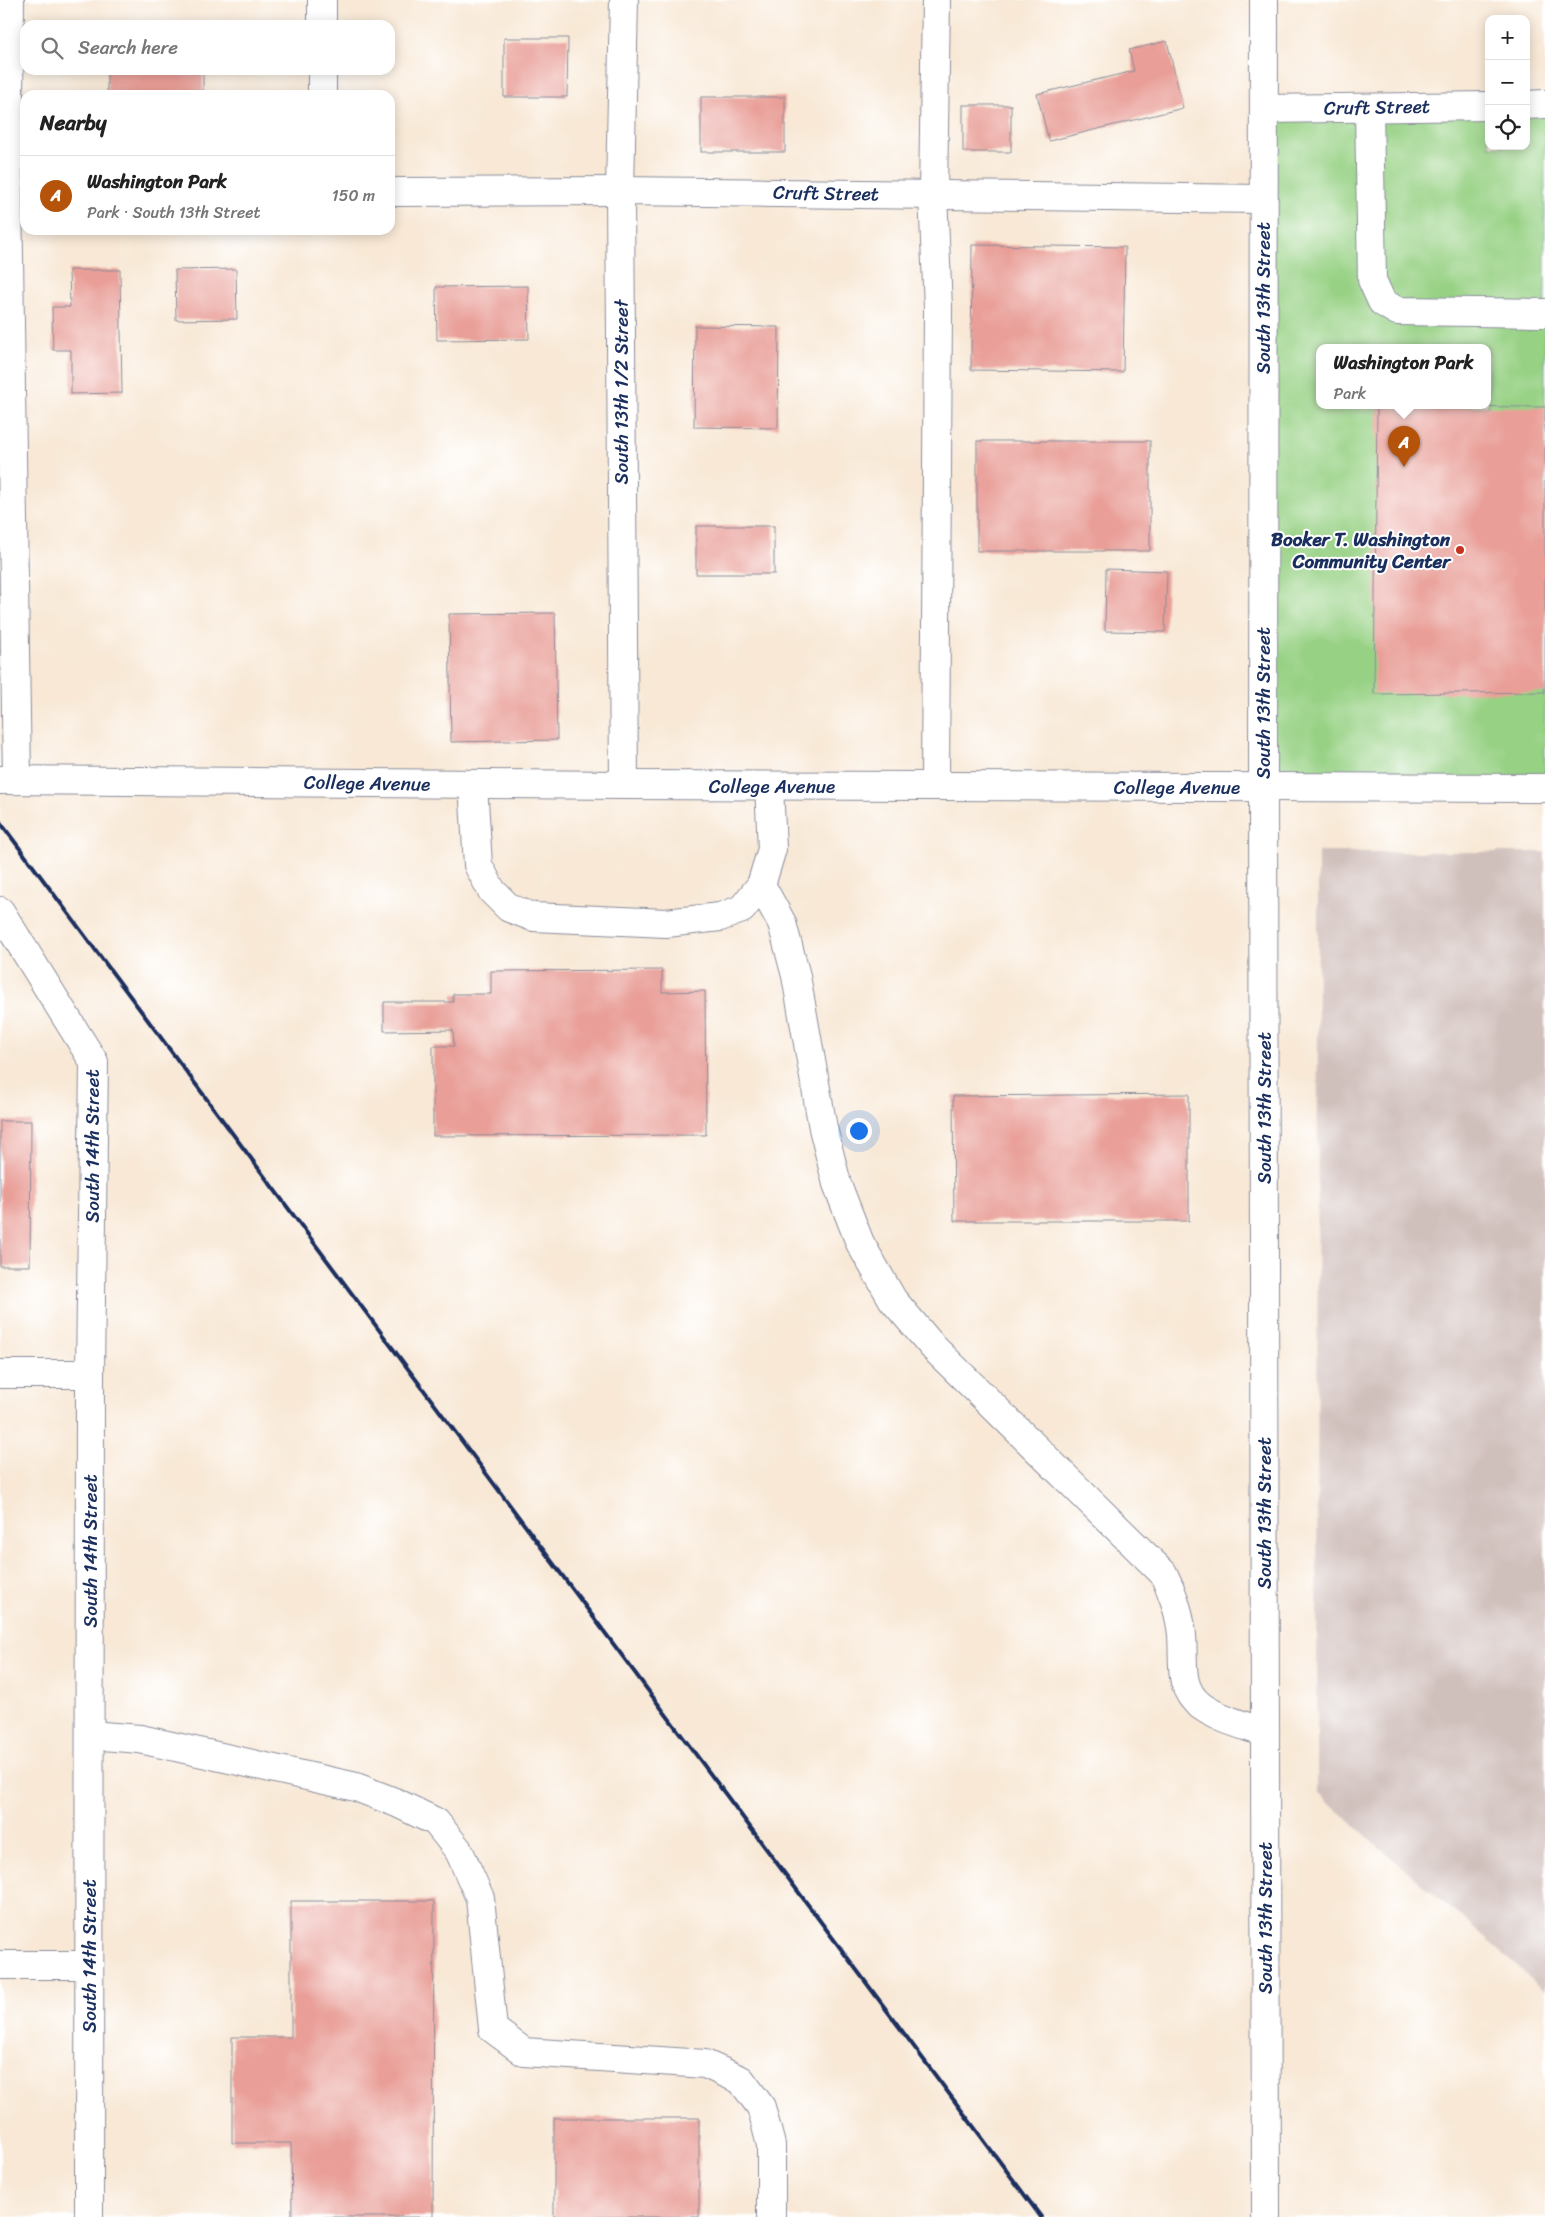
<!DOCTYPE html>
<meta charset="utf-8">
<style>
:root{--surface:#fff;--page:#f2f2f2;--text:#222;--muted:#767676;--line:#e0e0e0;--accent:#b45309}
body{margin:0;font-family:Sriracha,sans-serif;background:var(--page);color:var(--text)}
.controls{position:absolute;right:15px;top:15px;display:grid;overflow:hidden;border-radius:10px;box-shadow:0 2px 12px #0003}
.controls button{width:45px;height:45px;display:grid;place-items:center;padding:0;border:0;border-bottom:1px solid var(--line);background:var(--surface);color:var(--text);font:25px sans-serif}
.you{position:absolute;left:858px;top:1130px;width:18px;height:18px;margin:-12px;border:4px solid #fff;border-radius:50%;background:#1a73e8;box-shadow:0 0 0 8px #1a73e833}
.badge{display:grid;place-items:center;width:32px;height:32px;border-radius:50%;background:var(--accent);color:#fff;font-size:16px;font-weight:700}
.pin{position:absolute;translate:-50% -41px;filter:drop-shadow(0 1px 2px #0008)}
.pin::after{content:'';position:absolute;top:26px;width:18px;height:15px;background:inherit;clip-path:polygon(0 0,100% 0,50% 100%)}
.popup{position:absolute;left:1316px;top:344px;width:175px;height:65px;box-sizing:border-box;display:grid;place-content:center;border-radius:10px;background:var(--surface);filter:drop-shadow(0 1px 4px #0005);font-size:16px;white-space:nowrap;color:var(--muted)}
.popup b{font-size:19px;color:var(--text)}
.popup::after{content:'';position:absolute;left:50%;top:100%;margin-left:-10px;border:10px solid transparent;border-top-color:var(--surface)}
.list{margin:0;padding:0;list-style:none}
h2{display:flex;justify-content:space-between;align-items:center;height:65px;margin:0;padding:0 20px;font-size:21px}
h2 small{font-size:16px;font-weight:400;color:var(--muted)}
.list li{display:grid;grid-template-columns:32px 1fr auto;gap:15px;align-items:center;box-sizing:border-box;height:80px;padding:0 20px;border-top:1px solid var(--line)}
.list b{display:block;font-size:19px;white-space:nowrap}
.list p{margin:0;font-size:16px;white-space:nowrap;color:var(--muted)}
.list em{font-size:16px;font-style:normal;color:var(--muted)}
.icon{flex:none;width:28px;height:28px;fill:none;stroke:currentColor;stroke-width:2;stroke-linecap:round;stroke-linejoin:round}
.map{position:relative;flex:none;width:1545px;height:2217px;overflow:hidden}
.search{position:absolute;background:var(--surface);box-shadow:0 2px 12px #0003;left:20px;top:20px;width:375px;height:55px;display:flex;align-items:center;gap:12px;box-sizing:border-box;padding:0 18px;border-radius:15px;color:var(--muted);font-size:19px}
.panel{position:absolute;background:var(--surface);box-shadow:0 2px 12px #0003;left:20px;top:90px;width:375px;height:145px;border-radius:15px}
.map>svg:first-child{display:block}
.industrial{fill:#d0c0bc}
.green{fill:#97d184;stroke:#598071;fill-rule:evenodd}
.building{fill:#e99e97}
.lines{fill:none;stroke-linecap:round;stroke-linejoin:round}
.minor-casing{stroke:#8a8c9a;stroke-width:30}
.major-casing{stroke:#8a8c9a;stroke-width:30}
.minor{stroke:#fff;stroke-width:28}
.major{stroke:#fff;stroke-width:28}
.rail{stroke:#1b2f5e;stroke-width:4}
.poi-dot{fill:#c8321e;stroke:#fff;stroke-width:2}
.labels{text-anchor:middle;dominant-baseline:central;stroke-width:4;stroke-linejoin:round;paint-order:stroke}
.street-label{font-size:19px;fill:#1b2f5e;stroke:#fff}
.poi-label{font-size:19px;font-weight:bold;fill:#1b2f5e;stroke:#fff;text-anchor:end}
</style>
<div class="map">
<svg width="1545" height="2217" viewBox="0 0 1545 2217">
<rect width="100%" height="100%" fill="#fff"/>
<filter id="ink" filterUnits="userSpaceOnUse"><feTurbulence type="fractalNoise" baseFrequency=".02" numOctaves="2"/><feDisplacementMap in="SourceGraphic" scale="10" xChannelSelector="R" yChannelSelector="G"/><feConvolveMatrix kernelMatrix="1 2 1 2 8 2 1 2 1" color-interpolation-filters="sRGB"/></filter>
<filter id="wash" filterUnits="userSpaceOnUse"><feTurbulence type="fractalNoise" baseFrequency=".0096" numOctaves="4" result="noise"/><feDisplacementMap in="SourceGraphic" scale="20" xChannelSelector="R" yChannelSelector="G"/><feGaussianBlur stdDeviation="1.12" result="paint"/><feColorMatrix in="noise" values="0 0 0 0 0 0 0 0 0 0 0 0 0 0 0 0 0 1.4 0 .05"/><feComposite in="paint" operator="in"/></filter>
<g filter="url(#wash)">
<rect width="100%" height="100%" fill="#f8e8d5"/>
<path class="industrial" d="M1318,852H1545V1990L1317,1793Z"/>
<path class="green" d="M1545,104V788H1263L1264,109L1489,105V146H1526V105ZM1320,348H1488V406H1320Z"/>
<g id="blocks">
<g class="building">
<path d="M504,38H568L567,97H504Z"/>
<path d="M1167,41L1183,108L1049,141L1037,94L1134,71L1129,50Z"/>
<rect x="107" y="70" width="96" height="25"/>
<rect x="701" y="97" width="84" height="55"/>
<rect x="963" y="105" width="48" height="47"/>
<path d="M972,245L1125,247L1123,372L971,370Z"/>
<path d="M236,269L237,319L176,320L175,270Z"/>
<path d="M69,270H120L122,393L71,394V350H53L52,307H70Z"/>
<path d="M528,286L529,339L437,340L436,287Z"/>
<path d="M695,326L779,327L778,428L694,427Z"/>
<path d="M1377,406L1545,407V692L1374,694Z"/>
<rect x="977" y="441" width="173" height="110"/>
<rect x="696" y="526" width="78" height="48"/>
<path d="M1106,569L1167,571L1165,632L1105,631Z"/>
<path d="M555,613L557,740L451,742L449,614Z"/>
<path d="M662,970V992L705,991L706,1135L433,1136V1046H454L453,1030L384,1031V1002H453V994H491V971Z"/>
<path d="M1189,1094V1221H954L953,1096Z"/>
<path d="M0,1121H31L30,1266H0Z"/>
<path d="M291,1901H434L433,2217H292L291,2143H232V2037H291Z"/>
<rect x="554" y="2118" width="145" height="99"/>
</g>
</g>
</g>
<g filter="url(#ink)">
<use href="#blocks" fill-opacity="0" stroke="#8a8c9a" stroke-width="1"/>
<g class="lines">
<g class="minor-casing">
<g id="minor">
<path d="M10,0L8,194L17,779"/>
<path d="M322,0V25"/>
<path d="M322,70V95"/>
<path d="M1526,105L1545,104"/>
<path d="M1369,108L1372,280L1382,302L1397,311L1545,313"/>
<path d="M1264,109L1489,106"/>
<path d="M390,192L620,191L1263,199"/>
<path d="M0,780L624,785L1545,788"/>
<path d="M473,784L478,865L492,891L509,908L533,917L666,923L720,917L742,909L761,885L772,849L769,786"/>
<path d="M624,785L620,191L624,0"/>
<path d="M935,786L938,307L933,195L936,0"/>
<path d="M761,885L782,923L796,976L823,1128L837,1184L860,1243L893,1300L934,1348L1163,1573C1172,1591 1178,1607 1181,1627C1186,1655 1175,1687 1201,1706C1219,1719 1244,1725 1265,1733"/>
<path d="M0,911L94,1062L90,1374L89,2217"/>
<path d="M0,1374H90"/>
<path d="M90,1735L140,1739L356,1787L397,1803L436,1822L459,1851L480,1898L493,2029L524,2052L705,2064L741,2080L761,2107L771,2145V2217"/>
<path d="M0,1965H89"/>
</g>
</g>
<g class="major-casing">
<path id="major" d="M1264,0L1263,788L1266,2217"/>
</g>
<use href="#minor" class="minor"/>
<use href="#major" class="major"/>
<path class="rail" d="M0,822L1041,2217"/>
</g>
</g>
<circle class="poi-dot" cx="1460" cy="550" r="5"/>
<g class="labels">
<g class="street-label">
<text transform="translate(1377 107) rotate(-1)">Cruft Street</text>
<text transform="translate(826 193) rotate(1)">Cruft Street</text>
<text transform="translate(1263 298) rotate(-90)">South 13th Street</text>
<text transform="translate(621 392) rotate(-90)">South 13th 1/2 Street</text>
<text transform="translate(1263 703) rotate(-90)">South 13th Street</text>
<text transform="translate(367 783) rotate(1)">College Avenue</text>
<text x="772" y="786">College Avenue</text>
<text x="1177" y="787">College Avenue</text>
<text transform="translate(1264 1108) rotate(-90)">South 13th Street</text>
<text transform="translate(92 1146) rotate(-90)">South 14th Street</text>
<text transform="translate(1264 1513) rotate(-90)">South 13th Street</text>
<text transform="translate(90 1551) rotate(-90)">South 14th Street</text>
<text transform="translate(1265 1918) rotate(-90)">South 13th Street</text>
<text transform="translate(89 1956) rotate(-90)">South 14th Street</text>
</g>
<g class="poi-label">
<text x="1450" y="539">Booker T. Washington<tspan x="1450" dy="22">Community Center</tspan></text>
</g>
</g>
</svg>
<div class="controls">
<button>+</button>
<button>−</button>
<button><svg class="icon" aria-label="locate" viewBox="0 0 24 24"><circle cx="12" cy="12" r="6"/><path d="M12 2v4M12 18v4M2 12h4M18 12h4"/></svg></button>
</div>
<div class="you"></div>
<div class="pin badge" style="left:1404px;top:467px">A</div>
<div class="popup"><b>Washington Park</b>Park</div>
<div class="search"><svg class="icon" aria-label="search" viewBox="0 0 24 24"><circle cx="10" cy="10" r="6"/><path d="M15 15l6 6"/></svg>Search here</div>
<section class="panel">
<h2>Nearby<small></small></h2>
<ul class="list">
<li><span class="badge">A</span><div><b>Washington Park</b><p>Park · South 13th Street</p></div><em>150 m</em></li>
</ul>
</section>
</div>
